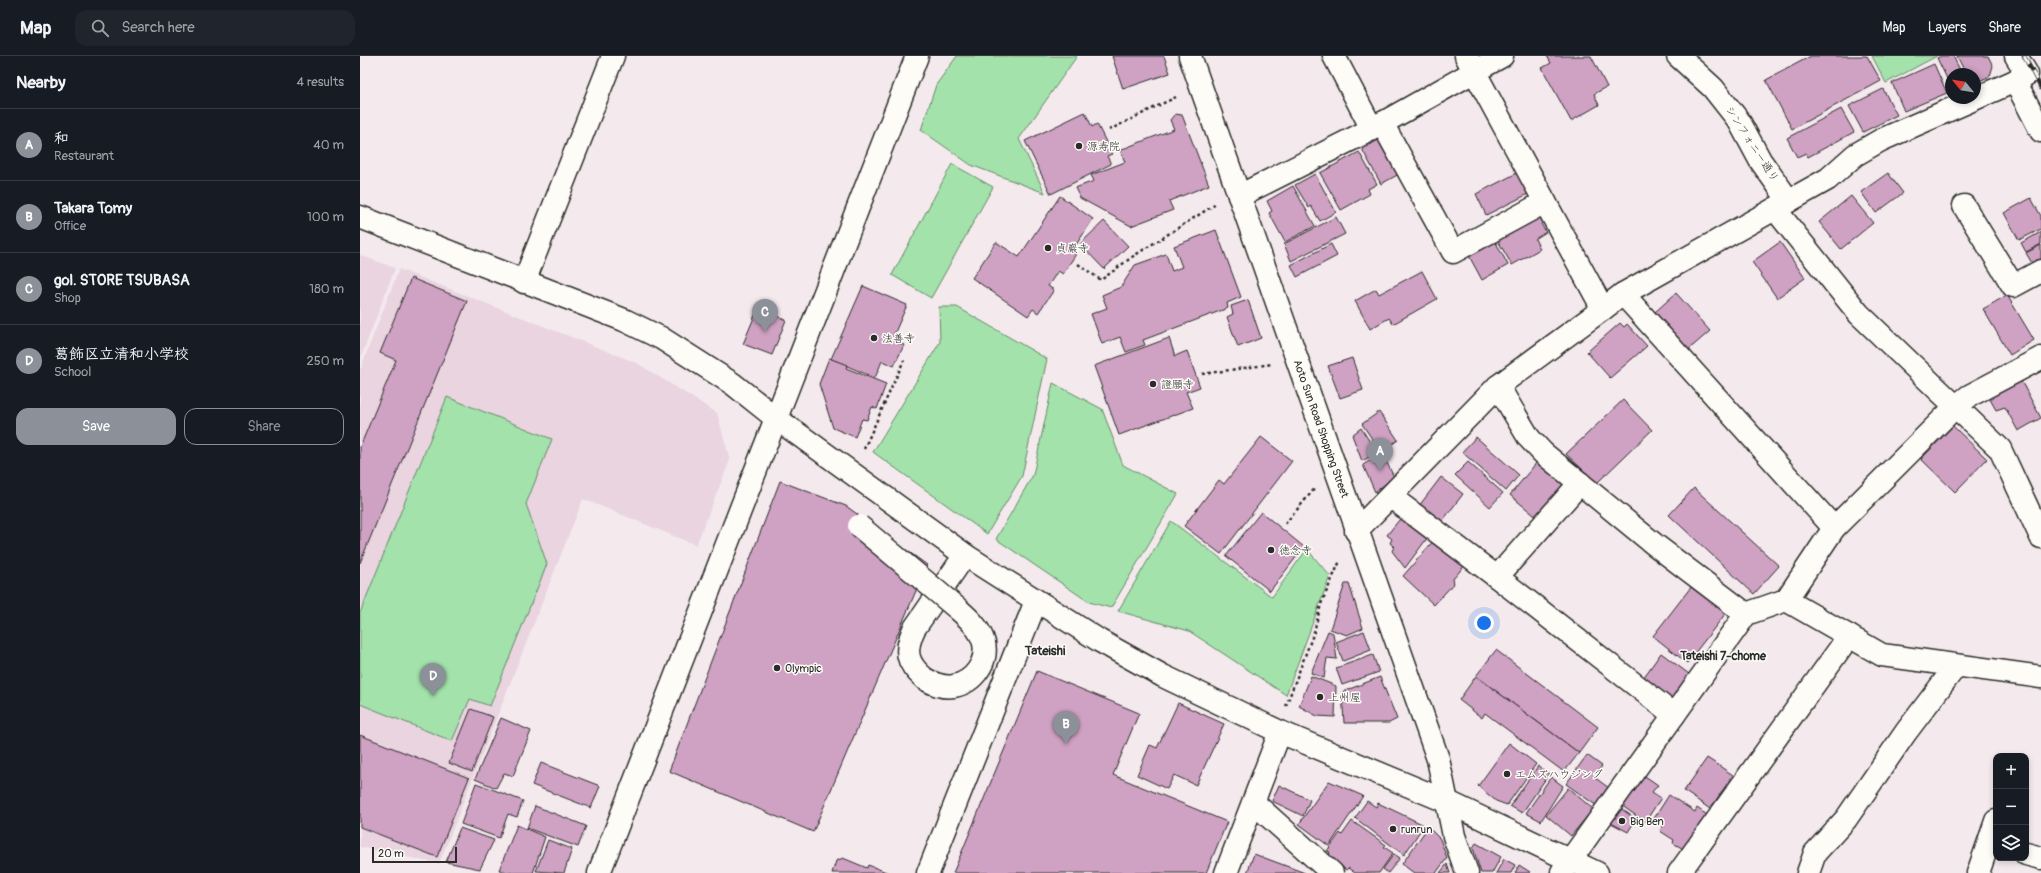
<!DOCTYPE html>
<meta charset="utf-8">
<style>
:root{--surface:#171b24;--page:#20242c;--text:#f1f3f6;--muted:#9ea1a6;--line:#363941;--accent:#8c9099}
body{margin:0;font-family:Pangolin,"Klee One",sans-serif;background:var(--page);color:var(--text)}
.controls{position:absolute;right:12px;bottom:12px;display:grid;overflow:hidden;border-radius:8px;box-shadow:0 2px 6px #0003}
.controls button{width:36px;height:36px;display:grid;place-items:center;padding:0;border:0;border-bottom:1px solid var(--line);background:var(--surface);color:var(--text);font:20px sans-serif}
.compass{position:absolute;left:1585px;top:12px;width:36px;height:36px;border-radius:50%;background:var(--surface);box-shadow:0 2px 6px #0003;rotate:300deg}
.scale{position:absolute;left:12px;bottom:10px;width:85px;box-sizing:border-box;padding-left:4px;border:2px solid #2b2b2b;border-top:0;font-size:11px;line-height:14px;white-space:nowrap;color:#2b2b2b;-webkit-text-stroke:3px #fdfcf7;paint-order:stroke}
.you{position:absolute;left:1124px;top:567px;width:14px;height:14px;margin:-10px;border:3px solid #fff;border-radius:50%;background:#1a73e8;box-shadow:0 0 0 6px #1a73e833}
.badge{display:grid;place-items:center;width:26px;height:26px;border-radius:50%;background:var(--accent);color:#fff;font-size:13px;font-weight:700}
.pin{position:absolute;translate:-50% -33px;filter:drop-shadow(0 1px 2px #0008)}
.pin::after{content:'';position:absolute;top:21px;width:14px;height:12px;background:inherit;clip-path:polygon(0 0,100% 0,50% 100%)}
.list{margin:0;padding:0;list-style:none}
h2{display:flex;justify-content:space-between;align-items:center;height:52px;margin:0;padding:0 16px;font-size:17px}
h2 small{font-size:13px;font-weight:400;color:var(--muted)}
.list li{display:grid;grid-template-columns:26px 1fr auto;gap:12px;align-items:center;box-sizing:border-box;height:72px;padding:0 16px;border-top:1px solid var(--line)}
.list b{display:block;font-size:15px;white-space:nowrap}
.list p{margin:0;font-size:13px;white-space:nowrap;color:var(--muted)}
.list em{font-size:13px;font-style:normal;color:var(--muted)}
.actions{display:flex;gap:8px;padding:12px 16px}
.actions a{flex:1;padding:9px 0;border:1px solid var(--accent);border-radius:12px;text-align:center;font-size:14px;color:var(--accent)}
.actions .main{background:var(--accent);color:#fff}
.icon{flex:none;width:22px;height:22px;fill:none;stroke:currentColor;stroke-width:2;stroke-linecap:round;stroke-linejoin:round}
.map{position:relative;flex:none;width:1681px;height:817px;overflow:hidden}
header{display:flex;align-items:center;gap:24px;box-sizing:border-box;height:56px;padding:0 20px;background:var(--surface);border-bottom:1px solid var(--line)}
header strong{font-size:19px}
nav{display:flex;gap:22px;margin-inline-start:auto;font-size:14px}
.search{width:280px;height:36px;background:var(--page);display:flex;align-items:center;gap:10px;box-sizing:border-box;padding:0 14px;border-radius:12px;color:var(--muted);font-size:15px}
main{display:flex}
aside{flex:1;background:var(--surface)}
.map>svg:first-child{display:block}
.built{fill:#e9d4e0}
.green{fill:#a3e2aa;stroke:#67866a}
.building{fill:#cfa1c3;stroke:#2b2b2b}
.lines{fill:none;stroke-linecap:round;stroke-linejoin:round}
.minor-casing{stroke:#2b2b2b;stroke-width:25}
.path{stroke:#2b2b2b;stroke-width:2.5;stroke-dasharray:3 3;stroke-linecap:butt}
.minor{stroke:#fdfcf7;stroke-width:22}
.rail-casing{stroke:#2b2b2b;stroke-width:4.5}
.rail{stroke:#fdfcf7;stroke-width:3;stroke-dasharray:9;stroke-linecap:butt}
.minor-bridge-casing{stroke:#2b2b2b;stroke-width:25;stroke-linecap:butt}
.minor-bridge{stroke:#fdfcf7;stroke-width:22}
.poi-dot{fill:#2b2b2b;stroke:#fdfcf7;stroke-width:1.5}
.labels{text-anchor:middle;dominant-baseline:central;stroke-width:3;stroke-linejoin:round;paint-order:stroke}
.street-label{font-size:11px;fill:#2b2b2b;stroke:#fdfcf7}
.poi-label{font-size:11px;fill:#2b2b2b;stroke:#fdfcf7;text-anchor:start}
.neighbourhood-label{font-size:12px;font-weight:bold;fill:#2b2b2b;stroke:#fdfcf7}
.quarter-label{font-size:13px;font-weight:bold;fill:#2b2b2b;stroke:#fdfcf7}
</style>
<header>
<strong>Map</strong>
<div class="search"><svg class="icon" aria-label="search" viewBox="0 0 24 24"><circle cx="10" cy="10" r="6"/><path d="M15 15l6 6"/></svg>Search here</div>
<nav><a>Map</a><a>Layers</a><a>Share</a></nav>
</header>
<main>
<aside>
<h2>Nearby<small>4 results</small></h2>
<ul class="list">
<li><span class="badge">A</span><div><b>和</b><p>Restaurant</p></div><em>40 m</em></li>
<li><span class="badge">B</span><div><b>Takara Tomy</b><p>Office</p></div><em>100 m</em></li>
<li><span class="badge">C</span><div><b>gol. STORE TSUBASA</b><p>Shop</p></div><em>180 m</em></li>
<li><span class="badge">D</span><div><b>葛飾区立清和小学校</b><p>School</p></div><em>250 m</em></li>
</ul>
<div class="actions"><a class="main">Save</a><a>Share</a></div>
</aside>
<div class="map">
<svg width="1681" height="817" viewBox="0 0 1681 817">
<rect width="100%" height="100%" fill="#f4eaed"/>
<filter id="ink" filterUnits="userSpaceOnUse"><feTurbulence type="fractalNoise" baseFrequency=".025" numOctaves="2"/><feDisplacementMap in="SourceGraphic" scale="8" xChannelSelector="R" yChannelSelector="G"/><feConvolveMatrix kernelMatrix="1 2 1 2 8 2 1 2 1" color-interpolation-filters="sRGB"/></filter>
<g filter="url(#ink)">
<g class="built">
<path d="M0,199L35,212L0,304Z"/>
<path d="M39,213L277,307L357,357L370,404L336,489L223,443L79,808L0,791V314Z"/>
</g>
<g class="green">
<path d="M597,0H717L659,83L685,137L611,109L561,74L576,29Z"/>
<path d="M1512,0H1577L1526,27Z"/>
<path d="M592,108L633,131L571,242L532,219Z"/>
<path d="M579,251H597L687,303L662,420L627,478L513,396L580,286Z"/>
<path d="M693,327L742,353L763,409L818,438L751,552L729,546L636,483L673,419Z"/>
<path d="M87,341L192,383L166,448L187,508L130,650L110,643L92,685L0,648V557Z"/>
<path d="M811,465L912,541L947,493L970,520L926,639L829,575L758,555Z"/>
</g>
<g class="building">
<path d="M752,0H804L810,17L763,33Z"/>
<path d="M1187,0H1231L1247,31L1234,38L1239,49L1211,65L1182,12L1191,7Z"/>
<path d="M1451,0H1507L1521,25L1432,73L1406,24Z"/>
<path d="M1581,0H1593L1602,18H1591V31L1577,2Z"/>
<path d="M1597,0H1628L1633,10L1630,20L1615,27V18H1606Z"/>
<path d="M1574,8L1587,37L1544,55L1532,27Z"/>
<path d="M1523,33L1537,59L1503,76L1489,50Z"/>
<path d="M1481,53L1494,76L1448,101L1446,97L1437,101L1427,82Z"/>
<path d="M725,56L732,71L737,68L752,98L747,100L751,108L691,138L665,85Z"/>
<path d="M815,58L822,59L849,129L809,145L813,154L771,170L720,142L715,132L734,125L731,119L765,106L760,94L814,73L810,64Z"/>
<path d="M1022,82L1041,117L1021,128L1002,93Z"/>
<path d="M999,96L1017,128L1008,133L1010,138L981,154L960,117Z"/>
<path d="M1157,117L1168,138L1126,159L1116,138Z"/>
<path d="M1528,117L1543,137L1516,157L1501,136Z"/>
<path d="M955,118L976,156L960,165L951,150L949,152L935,129Z"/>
<path d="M933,130L955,170L925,186L909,157L912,155L907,145Z"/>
<path d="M700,140L733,163L712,195L716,198L703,218L698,215L688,230L694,234L678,257L673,253L668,260L612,222L636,186L659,201Z"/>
<path d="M1491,140L1513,167L1481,193L1459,166Z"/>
<path d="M1671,142L1681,160V173L1659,184L1644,157Z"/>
<path d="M1181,154L1187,165L1181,168L1186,176L1175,183L1180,193L1152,209L1135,180Z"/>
<path d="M976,161L985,178L931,205L924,188Z"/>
<path d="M744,165L768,190L744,213L720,188Z"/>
<path d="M856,174L881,241L867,247L868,252L783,284L785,289L766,296L760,281L742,288L731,258L747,252L742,239L761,231L775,209L806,198L812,215L822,211L814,190Z"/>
<path d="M1681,176V188L1666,196L1661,187Z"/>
<path d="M1134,183L1148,209L1122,224L1108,198Z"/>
<path d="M1420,186L1445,222L1417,242L1392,206Z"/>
<path d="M971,188L977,200L937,221L931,209Z"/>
<path d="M1681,189V204L1673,209L1666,197Z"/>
<path d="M1062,215L1077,243L1033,268L1029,262L1010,273L995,245L1016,233L1019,238Z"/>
<path d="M51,222L107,245L0,507V391L36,304L20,297Z"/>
<path d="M503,230L547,249L532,283L544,289L534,310L522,305L515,322L471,303Z"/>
<path d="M1316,237L1350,275L1327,295L1294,257Z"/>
<path d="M1647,239L1674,284L1650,299L1623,253Z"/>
<path d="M888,244L901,282L878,291L867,261L873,258L871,250Z"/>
<path d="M398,252L426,264L412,299L383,288Z"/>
<path d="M1260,267L1264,271L1267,268L1287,290L1250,322L1227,296Z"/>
<path d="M809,282L815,300L827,295L840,331L826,336L833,352L759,379L734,310Z"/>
<path d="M469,302L487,309L486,312L526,328L517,353L512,351L507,364L502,363L495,381L473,372L459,328Z"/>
<path d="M992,302L1003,334L980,342L968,310Z"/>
<path d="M1660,323L1681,362L1658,375L1645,351L1636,354L1627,338Z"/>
<path d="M1263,344L1292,374L1237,427L1206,398Z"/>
<path d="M1019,356L1038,384L1021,396L1002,368Z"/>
<path d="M1593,370L1627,403L1595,436L1561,403Z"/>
<path d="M1001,372L1017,397L1002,405L992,379Z"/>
<path d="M901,381L932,405L861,498L824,470L859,424L864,428Z"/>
<path d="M1116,381L1159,419L1146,435L1102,396Z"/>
<path d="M1022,397L1034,421L1015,436L1003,409Z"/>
<path d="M1108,406L1143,437L1130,451L1095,419Z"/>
<path d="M1177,406L1207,431L1180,464L1150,439Z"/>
<path d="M1081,421L1103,438L1081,467L1059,450Z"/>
<path d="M420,425L486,450L567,509L453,776L309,715Z"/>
<path d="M1334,432L1419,510L1394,538L1309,459Z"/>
<path d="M901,456L944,491L910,535L866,500Z"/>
<path d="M1044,458L1068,481L1045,512L1032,495L1034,491L1030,487L1032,483L1027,479Z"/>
<path d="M1075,483L1106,508L1093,523L1094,527L1074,549L1043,520Z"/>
<path d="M985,528H989L1003,572L987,579L970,573Z"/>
<path d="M1331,531L1366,557L1327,607L1293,580Z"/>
<path d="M968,575L973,577L977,603L967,602L964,622L951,617Z"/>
<path d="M1004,575L1011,594L983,605L976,586Z"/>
<path d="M1136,594L1238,671L1219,697L1116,620Z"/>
<path d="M1301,597L1329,618L1310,645L1281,625Z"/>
<path d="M1013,599L1019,616L982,629L976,612Z"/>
<path d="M677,615L779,657L753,719L867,766L846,817H593Z"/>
<path d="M951,620L976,630L975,661L957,660L939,650Z"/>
<path d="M1116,620L1219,697L1204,716L1125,657L1122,662L1099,644Z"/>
<path d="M1020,621L1037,663L1029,667H984L982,636Z"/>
<path d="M818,647L864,668L836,729L814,719L807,733L777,719L790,689L797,692Z"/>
<path d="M111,653L133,661L112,716L89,707Z"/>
<path d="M141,662L171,675L153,720L144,717L136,732L115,723Z"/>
<path d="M0,679L109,722L77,801L0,771Z"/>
<path d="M1149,687L1176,708L1147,749L1136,745L1118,730Z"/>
<path d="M1227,699L1242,710L1234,721L1249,732L1237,750L1206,728Z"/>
<path d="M1347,702L1373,719L1350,753L1324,735Z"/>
<path d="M181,707L240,730L231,752L172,729Z"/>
<path d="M1178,710L1189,718L1162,757L1150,750Z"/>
<path d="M1282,718L1298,729L1292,736L1301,742L1285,766L1261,749Z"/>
<path d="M1191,721L1203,730L1181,765L1166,757Z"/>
<path d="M969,725L1003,740L969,790L939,768Z"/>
<path d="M116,727L163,745L157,761L148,758L139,782L101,768Z"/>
<path d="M919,729L950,744L943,760L912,745Z"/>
<path d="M1208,732L1233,753L1211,780L1186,759Z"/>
<path d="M1309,739L1335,756L1337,752L1350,761L1327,795L1313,787L1314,784L1300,775L1303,770L1293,764Z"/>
<path d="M1007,745L1016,751L1018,747L1064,769L1044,799L995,762Z"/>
<path d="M175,750L226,770L218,791L167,772Z"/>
<path d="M1260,752L1276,763L1268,776L1251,767Z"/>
<path d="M992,765L1026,789L1024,791L1033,797L1019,817H995L988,812L986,814L969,799L970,796L967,795L980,777L982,779Z"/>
<path d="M157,769L185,781L173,817H154L139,814Z"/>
<path d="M1068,771L1080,783L1087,802L1076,817H1054L1042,808Z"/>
<path d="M100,772L134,784L120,813L86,806Z"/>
<path d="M188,784L212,793L204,817L176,815Z"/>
<path d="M1116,787L1141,801L1132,817H1121L1113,792Z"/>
<path d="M894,798L945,817H887Z"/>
<path d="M1034,798L1040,802L1028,817L1023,813Z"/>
<path d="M483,802L507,812L508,809L529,817H472L476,805Z"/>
<path d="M1144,803L1155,809L1151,817H1136Z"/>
<path d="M1087,808L1090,817H1080Z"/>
<path d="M1159,809L1170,816V817H1155Z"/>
</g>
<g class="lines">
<g class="minor-casing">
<g id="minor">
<path id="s1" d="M830,0L1078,703L1094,780L1107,817"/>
<path d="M974,0L1012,73"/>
<path d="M1106,0L1243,253"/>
<path d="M1318,0L1353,32L1379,65L1400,104L1429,145"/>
<path d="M1655,25L1681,75"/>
<path d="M1022,67L1093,196L1185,146"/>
<path d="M879,140L1012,73L1142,0"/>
<path d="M1604,150L1653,230L1681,215"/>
<path d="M1415,153L1499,258L1640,393L1681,481"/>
<path d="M0,161L264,264L301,282L373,328L417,363L605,499L740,585L803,620L920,676L1088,746L1237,817"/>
<path d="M164,226L253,0"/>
<path d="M1263,238L1474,472"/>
<path d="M1138,330L1169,382L1183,397L1294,488L1386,558L1426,544L1522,599L1681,621"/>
<path d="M1031,441L1137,521L1314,659"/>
<path d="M996,475L1138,330L1243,253L1263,238L1468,123L1495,99L1521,84L1655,25L1667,18L1656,0"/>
<path d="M1137,521L1220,427"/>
<path d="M1426,544L1474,472L1595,351L1609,340L1681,302"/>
<path d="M565,623C546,607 544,595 554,573L605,499"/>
<path d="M894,747L972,817"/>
<path d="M1666,798L1681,802"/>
<path d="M1202,816L1386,558"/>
<path d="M239,817L557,0"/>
<path d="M568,817L676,545"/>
<path d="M866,817L920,676"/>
<path d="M1319,817L1489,580"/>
<path d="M1448,817L1455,797L1486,763L1546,676L1596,610"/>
<path d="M1618,817L1636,765"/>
</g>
</g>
<g class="path">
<path d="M749,74L816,41"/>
<path d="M718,208L741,224L772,201L856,148"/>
<path d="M842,318L912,308"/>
<path d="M504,393L544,304"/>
<path d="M925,468L955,432"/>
<path d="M926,650L954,576L961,548L980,505"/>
</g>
<use href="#minor" class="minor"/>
<g class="rail-casing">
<path id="rail" d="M1664,0L1681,32"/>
</g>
<use href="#rail" class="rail"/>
<g class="minor-bridge-casing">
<path id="minor-bridge" d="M499,470L598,553C608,562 620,572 624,587C628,606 614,626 594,630C583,632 574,628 565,623"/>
</g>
<use href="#minor-bridge" class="minor-bridge"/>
</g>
</g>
<g class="poi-dot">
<circle cx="719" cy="90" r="4"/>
<circle cx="688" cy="192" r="4"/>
<circle cx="514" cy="282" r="4"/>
<circle cx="793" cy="328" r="4"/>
<circle cx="911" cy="494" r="4"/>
<circle cx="417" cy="612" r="4"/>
<circle cx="960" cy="641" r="4"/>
<circle cx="1147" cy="718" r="4"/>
<circle cx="1262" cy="765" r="4"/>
<circle cx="1033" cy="773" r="4"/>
</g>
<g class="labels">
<g class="street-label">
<text transform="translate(1392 88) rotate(57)">シンフォニー通り</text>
<text stroke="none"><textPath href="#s1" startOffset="395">Aoto Sun Road Shopping Street</textPath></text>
</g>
<g class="poi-label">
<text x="727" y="90">源寿院</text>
<text x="696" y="192">貞巖寺</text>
<text x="522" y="282">法善寺</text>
<text x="801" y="328">證願寺</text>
<text x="919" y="494">徳念寺</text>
<text x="425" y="612">Olympic</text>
<text x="968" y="641">上州屋</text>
<text x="1155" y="718">エムズハウジング</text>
<text x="1270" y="765">Big Ben</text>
<text x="1041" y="773">runrun</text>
</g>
<g class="neighbourhood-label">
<text x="1363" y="600">Tateishi 7-chome</text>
</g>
<g class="quarter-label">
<text x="685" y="595">Tateishi</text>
</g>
</g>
</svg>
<div class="controls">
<button>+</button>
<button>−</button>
<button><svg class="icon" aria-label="layers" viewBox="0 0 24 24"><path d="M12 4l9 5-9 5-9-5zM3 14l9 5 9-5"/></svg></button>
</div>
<svg class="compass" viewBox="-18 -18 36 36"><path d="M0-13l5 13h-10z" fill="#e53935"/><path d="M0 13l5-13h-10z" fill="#9ea1a6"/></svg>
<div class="scale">20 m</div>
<div class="you"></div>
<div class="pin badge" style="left:1020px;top:415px">A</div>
<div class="pin badge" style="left:706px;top:688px">B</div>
<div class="pin badge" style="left:405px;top:276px">C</div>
<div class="pin badge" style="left:73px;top:640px">D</div>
</div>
</main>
